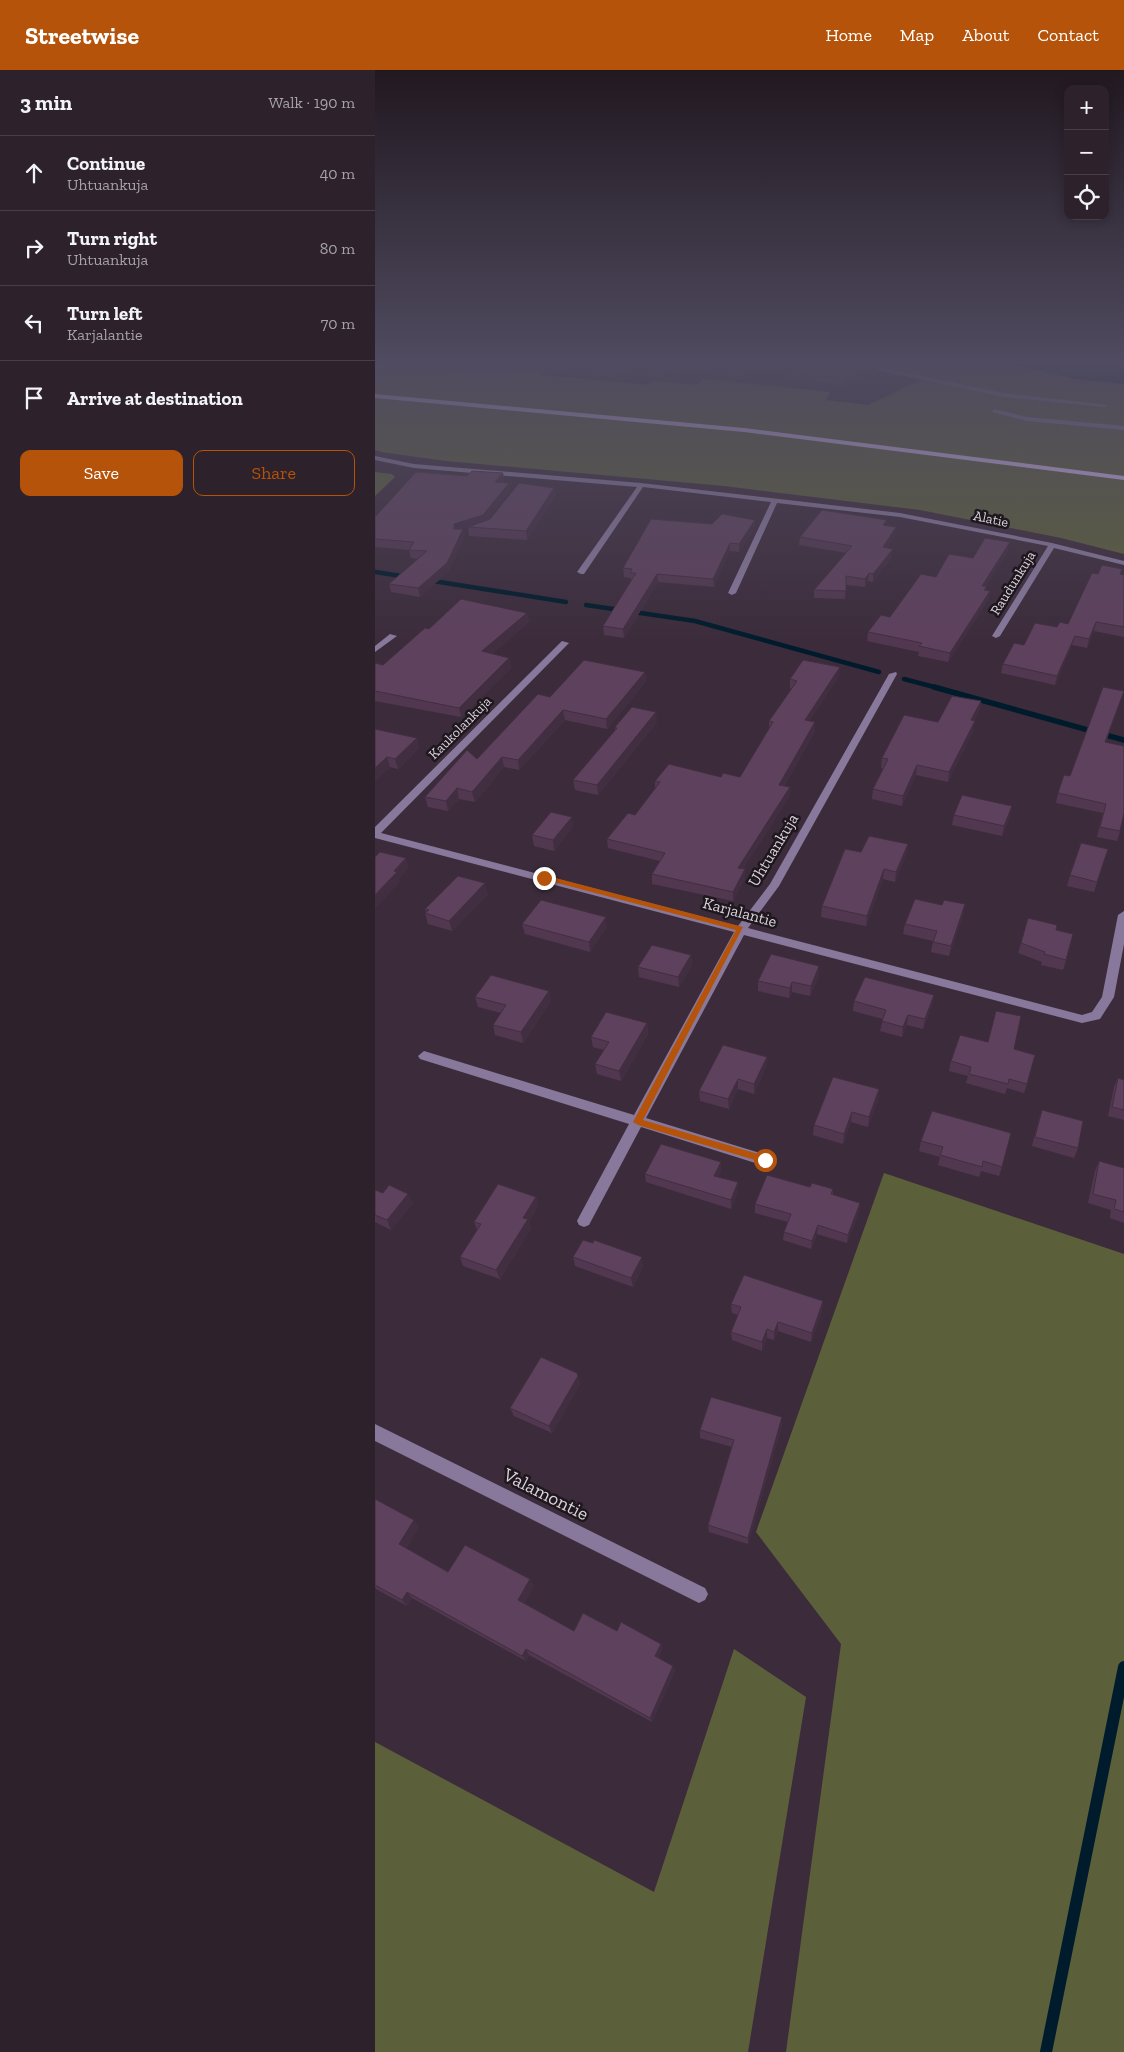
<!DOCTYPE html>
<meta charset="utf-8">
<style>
:root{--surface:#2d212c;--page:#352934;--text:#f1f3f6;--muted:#a7a3a9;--line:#483e48;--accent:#b45309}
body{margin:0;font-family:"Zilla Slab",serif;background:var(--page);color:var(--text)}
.controls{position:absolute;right:15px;top:15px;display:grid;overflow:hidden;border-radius:10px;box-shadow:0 2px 12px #0003}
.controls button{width:45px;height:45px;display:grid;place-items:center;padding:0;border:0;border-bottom:1px solid var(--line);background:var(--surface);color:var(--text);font:25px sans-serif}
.stop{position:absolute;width:15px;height:15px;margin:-11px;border:4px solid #b45309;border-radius:50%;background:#fff}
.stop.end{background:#b45309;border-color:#fff;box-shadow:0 1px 5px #0008}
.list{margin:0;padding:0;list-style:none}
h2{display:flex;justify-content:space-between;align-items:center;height:65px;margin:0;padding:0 20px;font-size:21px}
h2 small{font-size:16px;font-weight:400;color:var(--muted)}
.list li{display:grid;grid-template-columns:32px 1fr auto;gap:15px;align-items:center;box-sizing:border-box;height:75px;padding:0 20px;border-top:1px solid var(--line)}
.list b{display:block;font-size:19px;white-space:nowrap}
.list p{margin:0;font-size:16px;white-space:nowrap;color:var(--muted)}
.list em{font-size:16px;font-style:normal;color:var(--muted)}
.actions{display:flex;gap:10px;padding:15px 20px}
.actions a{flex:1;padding:11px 0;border:1px solid var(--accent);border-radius:10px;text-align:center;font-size:18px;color:var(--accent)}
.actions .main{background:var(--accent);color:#fff}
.icon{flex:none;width:28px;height:28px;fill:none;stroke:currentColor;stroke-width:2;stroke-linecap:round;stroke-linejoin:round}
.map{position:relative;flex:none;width:749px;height:1982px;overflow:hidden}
header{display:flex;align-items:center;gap:30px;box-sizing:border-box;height:70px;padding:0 25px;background:var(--accent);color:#fff}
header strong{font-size:24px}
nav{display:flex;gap:28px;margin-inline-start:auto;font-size:18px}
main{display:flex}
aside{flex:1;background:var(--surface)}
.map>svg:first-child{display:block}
.green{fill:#5c603a}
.water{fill:#001c2c}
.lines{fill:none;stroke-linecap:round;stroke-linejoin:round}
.stream-far2{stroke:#001c2c;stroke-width:4.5}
.stream-far1{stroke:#001c2c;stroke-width:5.5}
.stream{stroke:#001c2c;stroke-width:12}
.minor{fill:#88799c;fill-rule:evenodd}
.major{fill:#dcc3fc;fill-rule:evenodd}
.wall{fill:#513850}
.shaded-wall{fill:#422e41}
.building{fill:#5e415d;stroke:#422e41}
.route{fill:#b45309}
.labels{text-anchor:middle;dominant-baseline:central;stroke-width:5;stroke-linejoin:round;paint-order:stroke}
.far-street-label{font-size:14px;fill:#dcd2db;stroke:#1e171e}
.street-label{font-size:16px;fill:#dcd2db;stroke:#1e171e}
.near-street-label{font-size:19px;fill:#dcd2db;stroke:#1e171e}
</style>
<header>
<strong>Streetwise</strong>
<nav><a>Home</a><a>Map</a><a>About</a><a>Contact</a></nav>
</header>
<main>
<aside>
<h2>3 min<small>Walk · 190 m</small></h2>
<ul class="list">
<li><svg class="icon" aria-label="ahead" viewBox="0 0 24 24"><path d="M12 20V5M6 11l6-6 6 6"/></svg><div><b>Continue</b><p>Uhtuankuja</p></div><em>40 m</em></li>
<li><svg class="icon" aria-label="right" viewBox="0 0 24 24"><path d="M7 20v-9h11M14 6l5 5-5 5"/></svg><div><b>Turn right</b><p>Uhtuankuja</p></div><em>80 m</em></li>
<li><svg class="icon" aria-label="left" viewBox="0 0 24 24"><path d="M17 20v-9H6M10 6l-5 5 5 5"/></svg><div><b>Turn left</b><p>Karjalantie</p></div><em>70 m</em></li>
<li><svg class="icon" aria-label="arrive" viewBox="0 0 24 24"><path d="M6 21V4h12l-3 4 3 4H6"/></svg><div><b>Arrive at destination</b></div></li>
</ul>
<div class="actions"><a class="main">Save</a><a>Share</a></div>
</aside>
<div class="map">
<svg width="749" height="1982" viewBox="0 0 749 1982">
<rect width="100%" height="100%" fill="#3c2c3b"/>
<g class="green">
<path d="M0,295H62L77,299L106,301L172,298L165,305L273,315L277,311L322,315L328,309L455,322L451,330L493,335L546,310L512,301L523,295H637L702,309L749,314V484L686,468L545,440L349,416L71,391L6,382L0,380Z"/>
<path d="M0,402L17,404L20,407L0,426Z"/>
<path d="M509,1103L749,1184V1982H411L466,1574L381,1462Z"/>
<path d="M359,1579L431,1627L373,1982H0V1672L279,1822Z"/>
</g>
<path class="water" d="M637,295H749V314L702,309Z"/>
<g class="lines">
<g class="stream-far2">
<path d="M0,502L33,507"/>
<path d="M52,510L191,532"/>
<path d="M211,535L320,551L504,602"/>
<path d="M529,609L563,618"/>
</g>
<path class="stream-far1" d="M559,617L749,670"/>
<path class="stream" d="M671,1982L749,1597"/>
<g class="minor">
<path d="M0,295H12L0,299Z"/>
<path d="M481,295H492L628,323L733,335L730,337L628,327Z"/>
<path d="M619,339L652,347L749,356V360L652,351L617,342Z"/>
<path d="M0,386L39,394L266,413L525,443L677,473L749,491V495L679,478L625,566L621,568L617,566L673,476L525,447L402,433L361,523L357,525L353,523L396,432L268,417L209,504H206L202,502L262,417L39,398L0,390Z"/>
<path d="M15,564L22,566L0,582V576Z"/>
<path d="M187,571L194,573L6,763L363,856L395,814L514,604L521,602L522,604L404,816L373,858L707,945L717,942L727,927L743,845L749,841V874L739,927L725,949L707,953L369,865L271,1048L395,1086L397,1090L395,1094L390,1096L266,1057L214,1155L209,1157L204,1155L202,1151L204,1147L254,1054L45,989L43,986L49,981L259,1045L359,862L0,768V757Z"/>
<path d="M0,1354L330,1518L333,1524L330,1530L324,1533L0,1371Z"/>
</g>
<path class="major" d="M0,324L369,358L749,406V410L369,362L0,328Z"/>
</g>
<g class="wall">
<path d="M382,295L371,308L312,303L306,310L260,306L256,310L194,305L193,298Z"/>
<path d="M423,295H513V297L503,296L502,302L471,316L415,308V302Z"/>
<path d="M128,403L129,411L127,413L135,421L112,450L179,418L180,427L152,470L94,466L93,458L88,460L89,468L74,501L45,527L16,522L14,514L43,489L36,488L34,480L0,477V447Z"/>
<path d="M380,450V458L364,482L355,481L339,517L283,512L249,568L229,565L228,556L256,511V508L249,507L248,498L337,454Z"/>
<path d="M511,456L520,465L512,478L517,487L498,512L493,511L490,517L471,515L470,529L439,528V520L471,483L424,475L425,467Z"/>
<path d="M633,481L611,516V521H615L613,530L573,592L543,586L544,582L492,571L493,562L515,547L561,507L598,488Z"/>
<path d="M747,499L746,504L749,505V567L719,561L712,578L697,575L680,615L626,603L628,594L649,575L682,557L693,554L723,504Z"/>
<path d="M152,543L154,552L117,584L134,588L136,598L86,647L0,631V593L8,595L54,559Z"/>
<path d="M270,602L271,611L232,659L190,650L144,700L129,697L100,732L84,729L73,741L53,737L50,727L102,689L175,627Z"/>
<path d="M464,606L434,651L440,661L409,716L415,717L414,727L368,799L370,808L358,831L277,814V804L285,791L233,778L232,769L260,745L280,719V711L346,707H365L394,658V651L417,619L415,618V609Z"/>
<path d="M749,621L731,672L745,761L742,771L722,767L728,743L681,733L683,723L695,706Z"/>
<path d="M606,631L604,641L599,651L598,661L573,712L541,705L527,736L497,729L498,719L508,699L506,698L507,688L563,652Z"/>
<path d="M282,652L223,725L200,720L198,710L240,660V657Z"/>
<path d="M0,659L42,668L44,678L23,699L15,697L0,711Z"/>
<path d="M579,745L635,746L627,766L577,755Z"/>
<path d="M198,757L179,781L159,776L157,765Z"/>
<path d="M533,774L531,784L520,812L508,809L491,856L446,847L447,836Z"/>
<path d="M733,779L719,822L692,816L695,805Z"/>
<path d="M113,824L77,861L53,854L50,843L51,842L50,839Z"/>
<path d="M588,845L574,886L556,882L558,871L528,864L530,854Z"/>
<path d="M147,854L232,857L215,882L150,864Z"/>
<path d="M681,860L691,890L688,900L666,895L667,892L643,883L646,873Z"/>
<path d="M316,885L317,895L304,917L264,907L263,897Z"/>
<path d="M444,906L435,926L417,922L414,928L383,921V911Z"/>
<path d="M174,921L176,931L148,973L120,965L118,955L126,943L103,937L100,927Z"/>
<path d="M559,925L557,935L548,959L532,955L527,967L505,961L508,949L478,941L479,931Z"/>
<path d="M272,953L273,964L246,1011L222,1004L220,994L229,980L218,977L216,967Z"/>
<path d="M639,979L652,1014L649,1023L632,1018L630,1024L591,1013L593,1006L574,1001L576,991Z"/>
<path d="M392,987L391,997L379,1024L363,1019L354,1039L325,1031L324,1021Z"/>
<path d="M743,1008L749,1010V1050L733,1046L739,1017Z"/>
<path d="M504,1019L503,1029L493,1057L476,1052L468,1074L438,1065L439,1055Z"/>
<path d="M667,1040L703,1078L699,1088L657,1076L664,1049Z"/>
<path d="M557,1041L627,1097L624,1106L606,1101L604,1107L563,1095L565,1087L544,1081L546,1071Z"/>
<path d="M724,1091L749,1098V1153L735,1148L736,1140L713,1133L720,1101Z"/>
<path d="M346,1100L343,1107L363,1121L356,1139L271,1112L270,1104Z"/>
<path d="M435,1117L458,1119V1124L484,1142L472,1173L442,1164L436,1179L408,1170L409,1162L413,1152L380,1143V1134Z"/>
<path d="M0,1120L38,1133L16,1160L0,1152Z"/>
<path d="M161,1127L163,1136L154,1152L156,1158L125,1209L88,1196L85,1187L102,1160L99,1152Z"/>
<path d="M218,1173L268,1196L258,1217L200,1196L198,1187Z"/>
<path d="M448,1231L447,1240L436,1272L403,1261L399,1270L392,1268L387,1281L357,1270L356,1262L363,1245L357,1243L356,1234Z"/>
<path d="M202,1303L205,1314L177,1363L139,1346L135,1338Z"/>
<path d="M407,1355L373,1474L334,1462L333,1455L357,1377L325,1368V1360Z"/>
<path d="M0,1429L39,1450L44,1457L31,1478L73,1502L159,1516L149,1533L199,1561H242L286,1574L287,1579L283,1588L298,1596L300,1601L277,1652L154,1585L151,1591L37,1528L32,1536L1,1519L0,1517Z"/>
</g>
<g class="shaded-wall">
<path d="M376,295H382L371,308V302Z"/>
<path d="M503,295L502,302L471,316V309Z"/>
<path d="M312,296V303L306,310L305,303Z"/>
<path d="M260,299V306L256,310V303Z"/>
<path d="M128,403L129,411L121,420L120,412Z"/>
<path d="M134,413L135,421L110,453L93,457V458L88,460L89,468L74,501L45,527L43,518L79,454Z"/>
<path d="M179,418L180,427L152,470L151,461Z"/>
<path d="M380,450V458L364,482V474Z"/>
<path d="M521,457L520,465L508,485V477Z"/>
<path d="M635,472L633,481L606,525L607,516Z"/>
<path d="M355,473V481L339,517L338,509Z"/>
<path d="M518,479L517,487L498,512V504Z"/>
<path d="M494,503L493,511L490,517V509Z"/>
<path d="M282,504L283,512L249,568L248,559Z"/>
<path d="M615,521L613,530L573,592L575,583Z"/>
<path d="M152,543L154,552L109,591L107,581Z"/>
<path d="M721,552L719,561L712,578L714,569Z"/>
<path d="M700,566L697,575L680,615L682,606Z"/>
<path d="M134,588L136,598L86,647L84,638Z"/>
<path d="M465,597L464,606L429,659L430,650Z"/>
<path d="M270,602L271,611L232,659L231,649Z"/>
<path d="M749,621L746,630L727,682L730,672Z"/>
<path d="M606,631L604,641L595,660L596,650Z"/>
<path d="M188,640L190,650L144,700L143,690Z"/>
<path d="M281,642L282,652L223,725L222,715Z"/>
<path d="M600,651L598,661L573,712L574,702Z"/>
<path d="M440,652V661L404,724V715Z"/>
<path d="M42,668L44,678L23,699L20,689Z"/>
<path d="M12,687L15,697L0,711V698Z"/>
<path d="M127,687L129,697L100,732L97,722Z"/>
<path d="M542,695L541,705L527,736L528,726Z"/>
<path d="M415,717L414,727L363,807V798Z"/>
<path d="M82,718L84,729L73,741L71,731Z"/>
<path d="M637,736L635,746L627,766L629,756Z"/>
<path d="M197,747L198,757L179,781L178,770Z"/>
<path d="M533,774L531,784L520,812L521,802Z"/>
<path d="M31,788L34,798L24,809L25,812L0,839V825L19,801Z"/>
<path d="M370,799V808L358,831V822Z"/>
<path d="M509,799L508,809L491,856L492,846Z"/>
<path d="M110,813L113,824L77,861L74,851Z"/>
<path d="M590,834L588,845L574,886L576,876Z"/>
<path d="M231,847L232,857L215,882L214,872Z"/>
<path d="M316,885L317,895L304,917L303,907Z"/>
<path d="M444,896V906L435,926L436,916Z"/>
<path d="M417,912V922L414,928L415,918Z"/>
<path d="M174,921L176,931L148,973L146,962Z"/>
<path d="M559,925L557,935L548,959L550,949Z"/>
<path d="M533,945L532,955L527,967L528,957Z"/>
<path d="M272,953L273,964L246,1011L244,1001Z"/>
<path d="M392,987L391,997L379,1024V1014Z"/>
<path d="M363,1009V1019L354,1039L353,1029Z"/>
<path d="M504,1019L503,1029L493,1057L494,1047Z"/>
<path d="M477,1042L476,1052L468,1074L469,1064Z"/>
<path d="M346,1092V1100L340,1114L339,1106Z"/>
<path d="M363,1112V1121L356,1139V1130Z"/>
<path d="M33,1124L38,1133L16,1160L12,1150Z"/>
<path d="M161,1127L163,1136L154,1152L156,1158L125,1209L121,1200L148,1148Z"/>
<path d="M485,1133L484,1142L472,1173L473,1165Z"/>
<path d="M443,1155L442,1164L436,1179L437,1171Z"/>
<path d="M267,1187L268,1196L258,1217L256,1208Z"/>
<path d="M448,1231L447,1240L436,1272L437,1263Z"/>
<path d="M403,1252V1261L399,1270V1262Z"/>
<path d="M392,1259V1268L387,1281V1272Z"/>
<path d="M203,1306L205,1314L177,1363L174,1356Z"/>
<path d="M407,1347V1355L373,1474V1468Z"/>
<path d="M39,1450L44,1457L29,1481L24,1474Z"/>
<path d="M155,1509L159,1516L147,1536L143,1530Z"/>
<path d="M32,1522L37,1528L32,1536L27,1530Z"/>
<path d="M286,1574L287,1579L281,1591L280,1586Z"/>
<path d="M151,1579L154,1585L151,1591L147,1586Z"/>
<path d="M298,1596L300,1601L277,1652L275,1648Z"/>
</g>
<g class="building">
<path d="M196,295H376L371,302L312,296L305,303L260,299L256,303L193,298Z"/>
<path d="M423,295H503L471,309L415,302Z"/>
<path d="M97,401L128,403L120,412L134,413L108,445L79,454V459H88L72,493L43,518L14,514L52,481L34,480L39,472L0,469V447L41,402L92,406Z"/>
<path d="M144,413L179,418L151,461L93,457L115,449Z"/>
<path d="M447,440L512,450L508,455L521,457L508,477L518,479L498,504L494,503L490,509L471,506V521L439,520L477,476L425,467Z"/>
<path d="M347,444L380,450L364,474L355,473L338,509L282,504L248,559L228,556L261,503H255L257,499L248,498L276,449L337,454Z"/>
<path d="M610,468L635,472L607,516H612L609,520L615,521L575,583L544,576L547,573L493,562L506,545L515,547L546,504L561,507L574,484L598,488Z"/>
<path d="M727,495L747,499L745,504L749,505V557L721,552L714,569L700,566L682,606L628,594L639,573L649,575L660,553L682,557L685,552L693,554L717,503L723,504Z"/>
<path d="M86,529L152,543L107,581L134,588L84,638L0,621V593L8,595L50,558L54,559Z"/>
<path d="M209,590L270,602L231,649L188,640L143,690L127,687L97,722L82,718L71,731L50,727L92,680L102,689L163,624L175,627Z"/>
<path d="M428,590L465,597L430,650L440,652L404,715L415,717L363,798L370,799L358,822L277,804L290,783L232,769L253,743L260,745L285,712L280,711L294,694L346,707L348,703L365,707L398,652L394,651L422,611L415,609Z"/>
<path d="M728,617L749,621L730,672L749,676V743L745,761L725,757L731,734L683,723L689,705L695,706Z"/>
<path d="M577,626L606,631L596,650L600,651L574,702L542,695L528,726L498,719L513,689L507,688L529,645L563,652Z"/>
<path d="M257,637L281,642L222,715L198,710L242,658L240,657Z"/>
<path d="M0,659L42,668L20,689L12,687L0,698Z"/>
<path d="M587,725L637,736L629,756L579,745Z"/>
<path d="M176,742L197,747L178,770L157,765Z"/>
<path d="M494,766L533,774L521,802L509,799L492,846L447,836L470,779L486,782Z"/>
<path d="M706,773L733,779L722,812L695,805Z"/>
<path d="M5,782L31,788L19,801L22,802L0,825V787Z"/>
<path d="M83,806L110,813L74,851L50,843L54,840L50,839Z"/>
<path d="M540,829L567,835L569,830L590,834L576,876L558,872L562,861L530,854Z"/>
<path d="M166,830L231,847L214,872L147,854Z"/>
<path d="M653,848L682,855L681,860L698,864L691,890L669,884L670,882L646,873Z"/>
<path d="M277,875L316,885L303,907L263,897Z"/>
<path d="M396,884L444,896L436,916L417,912L415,918L383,911Z"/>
<path d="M116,905L174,921L146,962L118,955L131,935L100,927Z"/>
<path d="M490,907L559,925L550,949L533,945L528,957L507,951L511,940L479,931Z"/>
<path d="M621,941L646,946L639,979L660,985L652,1014L634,1009L633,1014L594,1004L596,997L576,991L585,965L613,972Z"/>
<path d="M231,942L272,953L244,1001L220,994L234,972L216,967Z"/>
<path d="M348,975L392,987L379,1014L363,1009L353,1029L324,1021Z"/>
<path d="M458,1007L504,1019L494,1047L477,1042L469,1064L439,1055Z"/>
<path d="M743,1008L749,1010V1040L737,1037Z"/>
<path d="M667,1040L708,1051L703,1078L660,1067Z"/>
<path d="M557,1041L636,1063L627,1097L608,1091L607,1097L565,1085L568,1077L546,1071Z"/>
<path d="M286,1074L346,1092L339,1106L363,1112L356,1130L270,1104Z"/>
<path d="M724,1091L749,1098V1142L739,1139L741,1130L718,1124Z"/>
<path d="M392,1105L435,1117L437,1113L458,1119L456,1124L485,1133L473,1165L443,1155L437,1171L409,1162L416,1144L380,1134Z"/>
<path d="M123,1114L161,1127L148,1148L153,1149L121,1200L85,1187L106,1154L99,1152Z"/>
<path d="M14,1115L33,1124L12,1150L0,1145V1120L8,1123Z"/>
<path d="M208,1170L218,1173L219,1170L267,1187L256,1208L198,1187Z"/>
<path d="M369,1205L448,1231L437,1263L403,1252L399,1262L392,1259L387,1272L356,1262L366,1237L356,1234Z"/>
<path d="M166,1287L202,1303L203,1306L174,1356L135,1338Z"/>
<path d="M336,1327L407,1347L373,1468L333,1455L359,1370L325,1360Z"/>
<path d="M0,1429L39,1450L24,1474L73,1502L90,1475L155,1509L143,1530L199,1561L208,1543L242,1561L246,1552L286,1574L280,1586L298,1596L275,1648L151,1579L147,1586L32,1522L27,1530L0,1515Z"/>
</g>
<linearGradient id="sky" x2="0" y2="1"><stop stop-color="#211820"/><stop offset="0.51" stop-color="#504b60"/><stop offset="1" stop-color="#504b60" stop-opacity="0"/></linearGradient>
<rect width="749" height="573" fill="url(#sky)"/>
<path class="route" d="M169,805L368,857L268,1050L393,1087V1092L390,1093L263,1055L258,1052L361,860L167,809Z"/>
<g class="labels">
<g class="far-street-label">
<text transform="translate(616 449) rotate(12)">Alatie</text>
<text transform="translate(638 513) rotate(-58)">Raudunkuja</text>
<text transform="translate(85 658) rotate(-45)">Kaukolankuja</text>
</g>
<g class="street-label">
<text transform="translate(398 780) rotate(-59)">Uhtuankuja</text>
<text transform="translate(365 842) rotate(15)">Karjalantie</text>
</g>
<g class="near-street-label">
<text transform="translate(171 1424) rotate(27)">Valamontie</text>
</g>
</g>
</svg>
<div class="controls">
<button>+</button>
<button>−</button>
<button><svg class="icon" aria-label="locate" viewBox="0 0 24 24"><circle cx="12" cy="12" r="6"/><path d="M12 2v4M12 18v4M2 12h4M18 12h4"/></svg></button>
</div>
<div class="stop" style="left:390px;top:1090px"></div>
<div class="stop end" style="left:169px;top:808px"></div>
</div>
</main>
